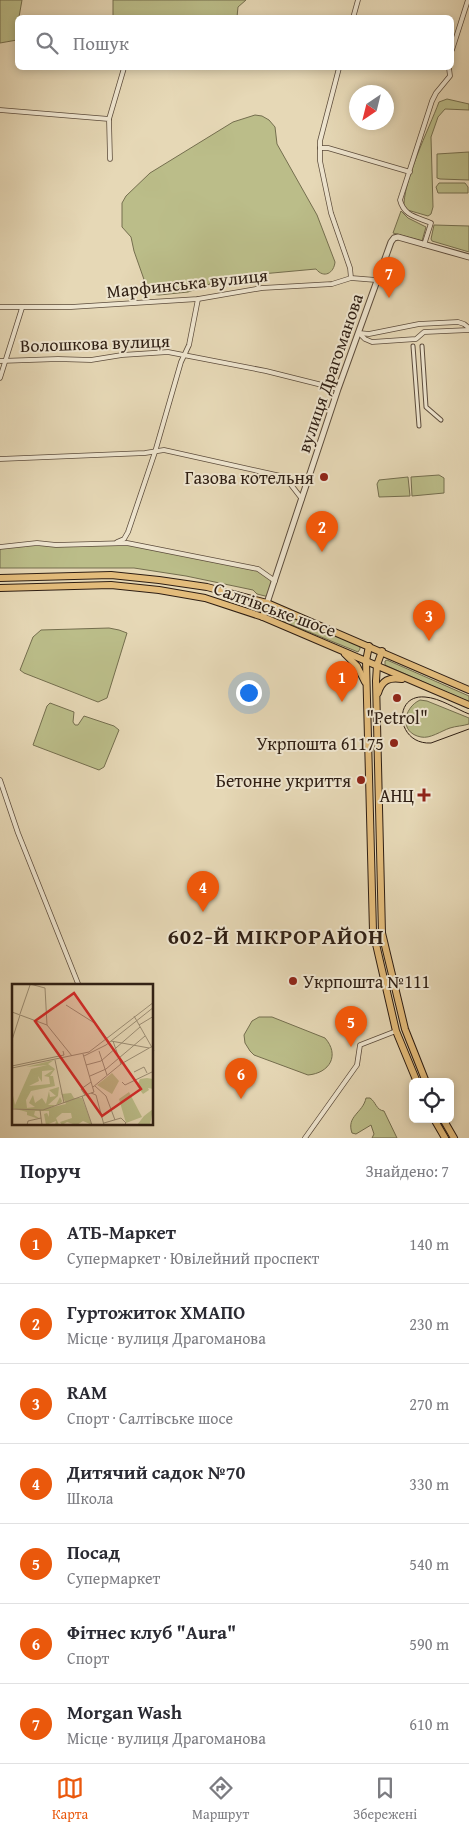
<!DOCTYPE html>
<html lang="uk">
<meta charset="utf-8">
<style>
:root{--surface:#fff;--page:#f2f2f3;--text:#2b2b33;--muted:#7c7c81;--line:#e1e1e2;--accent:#ea580c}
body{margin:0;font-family:"Gentium Book Plus",serif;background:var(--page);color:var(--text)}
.controls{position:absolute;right:15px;bottom:15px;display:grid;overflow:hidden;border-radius:8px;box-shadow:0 2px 8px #0003}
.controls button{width:45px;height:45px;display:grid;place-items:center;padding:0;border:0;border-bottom:1px solid var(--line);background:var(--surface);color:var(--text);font:25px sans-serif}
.compass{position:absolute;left:349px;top:85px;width:45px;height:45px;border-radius:50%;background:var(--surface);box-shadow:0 2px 8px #0003;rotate:215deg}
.you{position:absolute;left:248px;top:692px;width:18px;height:18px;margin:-12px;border:4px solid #fff;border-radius:50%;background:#1a73e8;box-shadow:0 0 0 8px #1a73e833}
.badge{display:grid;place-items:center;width:32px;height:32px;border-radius:50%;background:var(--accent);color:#fff;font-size:16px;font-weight:700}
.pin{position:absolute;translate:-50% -41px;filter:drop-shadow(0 1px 2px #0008)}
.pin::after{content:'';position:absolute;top:26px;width:18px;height:15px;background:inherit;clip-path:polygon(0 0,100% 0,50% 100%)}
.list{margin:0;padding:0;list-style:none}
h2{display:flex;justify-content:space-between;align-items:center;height:65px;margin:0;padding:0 20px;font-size:21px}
h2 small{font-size:16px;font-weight:400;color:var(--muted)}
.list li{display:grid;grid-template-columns:32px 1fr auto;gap:15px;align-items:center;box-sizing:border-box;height:80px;padding:0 20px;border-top:1px solid var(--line)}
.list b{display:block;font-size:19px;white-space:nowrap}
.list p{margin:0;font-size:16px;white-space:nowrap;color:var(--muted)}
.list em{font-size:16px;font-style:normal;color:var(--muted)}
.icon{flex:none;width:28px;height:28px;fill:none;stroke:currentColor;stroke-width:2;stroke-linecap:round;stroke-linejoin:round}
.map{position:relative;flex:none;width:469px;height:1138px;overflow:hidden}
.search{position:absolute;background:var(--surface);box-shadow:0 2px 8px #0003;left:15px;right:15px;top:15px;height:55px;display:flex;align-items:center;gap:12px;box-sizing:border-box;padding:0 18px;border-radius:8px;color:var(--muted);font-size:19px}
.sheet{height:625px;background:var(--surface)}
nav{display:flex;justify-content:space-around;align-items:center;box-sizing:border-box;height:70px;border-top:1px solid var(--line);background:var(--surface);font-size:14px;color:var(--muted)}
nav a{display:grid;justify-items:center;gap:2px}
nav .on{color:var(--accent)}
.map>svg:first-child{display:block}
.green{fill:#bbbd89;stroke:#746e4e}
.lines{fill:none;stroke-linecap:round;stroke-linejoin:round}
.pedestrian-casing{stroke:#5c4c3c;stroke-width:5}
.minor-casing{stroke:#5c4c3c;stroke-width:5.5}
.tertiary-casing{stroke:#5c4c3c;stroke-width:7}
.primary-casing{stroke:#2e1e13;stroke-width:8}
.pedestrian{stroke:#efe6d0;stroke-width:3}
.minor{stroke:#efe6d0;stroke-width:4}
.tertiary{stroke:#efe6d0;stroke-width:5}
.primary{stroke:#e3bc7b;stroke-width:6}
.tram{stroke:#2e1e13;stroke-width:1}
.poi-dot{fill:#8f2418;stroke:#efe6d0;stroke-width:2}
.labels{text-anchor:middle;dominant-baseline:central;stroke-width:4;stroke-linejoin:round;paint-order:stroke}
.street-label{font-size:18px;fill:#2e1e13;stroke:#efe6d0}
.poi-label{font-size:18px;fill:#2e1e13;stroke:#efe6d0;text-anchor:end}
.district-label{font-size:22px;font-weight:bold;letter-spacing:1px;fill:#2e1e13;stroke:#efe6d0}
.inset-road{fill:none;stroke:#9c8e75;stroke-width:1}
.view{fill:#d62828;fill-opacity:0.15;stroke:#d62828;stroke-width:2.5}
.inset-edge{fill:none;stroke:#2e1e13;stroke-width:2.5}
</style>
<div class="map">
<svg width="469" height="1138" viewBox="0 0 469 1138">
<rect width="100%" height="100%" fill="#e6d8b6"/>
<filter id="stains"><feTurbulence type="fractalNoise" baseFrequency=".004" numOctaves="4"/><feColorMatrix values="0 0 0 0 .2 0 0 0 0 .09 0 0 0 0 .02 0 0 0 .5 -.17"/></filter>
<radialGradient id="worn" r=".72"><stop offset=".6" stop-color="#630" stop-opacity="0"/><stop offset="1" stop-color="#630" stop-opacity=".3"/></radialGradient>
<g class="green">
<path d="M0,0H22L19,17L18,18L17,40L0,43Z"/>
<path d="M113,0H246L238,7L237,17L113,18Z"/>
<path d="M447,99L469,104V110L445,109L438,117L431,137L433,207L431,214L428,216L404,209C402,182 429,129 439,102Z"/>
<path d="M255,115L262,116L269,120L275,127L277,144L317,215L335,262C334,273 324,279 316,269L229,277L188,292L159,295L151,294L147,288L134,251L131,237L122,227V203L126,196L150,173L233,122Z"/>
<path d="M469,152V180L440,179L437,178V154Z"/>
<path d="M439,183H465L468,187V193H438L436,187Z"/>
<path d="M401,211L408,218L426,227L422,241L393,233Z"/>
<path d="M434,225L469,226V252L432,241L431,239Z"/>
<path d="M439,475L444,478V493L412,496L411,477Z"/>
<path d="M408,477L410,496L379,497L377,484L379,480Z"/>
<path d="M37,543L56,545L127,543L258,569L275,581L269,597L257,594L253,590L186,576L134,568H0V547Z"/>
<path d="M271,609L360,646V649L358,652L270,616L269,611Z"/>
<path d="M109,628L119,630L127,633L107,698L98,702L24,673L20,670L33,637L41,630Z"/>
<path d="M387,660L469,696V702L385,665V661Z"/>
<path d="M420,700L427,701L469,718V724C463,726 456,726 450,728C441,731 430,739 421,737C399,733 403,708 420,700Z"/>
<path d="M50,703L74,712L73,722L75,725H78L84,716L114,726L119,730L104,767L99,770L33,745L47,706Z"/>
<path d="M259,1017H272L325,1038C340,1055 330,1073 308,1075L254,1055L250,1051L245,1043L244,1035L252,1021Z"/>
<path d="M366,1098H370C376,1102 376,1110 384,1111L397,1138H372L374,1134L371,1125L356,1134L352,1133C346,1116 363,1113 366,1098Z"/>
</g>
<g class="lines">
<g class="pedestrian-casing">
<g id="pedestrian">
<path d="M413,346L419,426"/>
<path d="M422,346L426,407L441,420"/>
</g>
</g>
<g class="minor-casing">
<g id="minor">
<path d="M353,18L358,0"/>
<path d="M452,50L468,0"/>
<path d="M339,68L320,141V161L331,213L350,268L351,278"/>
<path d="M0,110L109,119L110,159"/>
<path d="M109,119L124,68"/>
<path d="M320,148H328L410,172"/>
<path d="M424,245L431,223C417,217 404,216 400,200L432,101L436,93L450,76L449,68"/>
<path d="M0,307H71L198,299L262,288L332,284L351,278L376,280"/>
<path d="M359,333L369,334L419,324L458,322L464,324L469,328"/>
<path d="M360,334L365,339L372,342L416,339L424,332L469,330"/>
<path d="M0,361L58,359L91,360L122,355L168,352L266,371L338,389"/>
<path d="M0,378L22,308"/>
<path d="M0,459L145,453L164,450L285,477L302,499"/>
<path d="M117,542L124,539L128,532L155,452L181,362L189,345L198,299"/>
<path d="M0,547L37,543L56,545L127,543L258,569L275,581"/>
<path d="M0,780L18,833L79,986"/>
<path d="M305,1138L357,1065L360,1045L396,1031"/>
</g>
</g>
<g class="tertiary-casing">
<path id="tertiary" d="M267,603L338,389L391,242L394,238L398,237L469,257"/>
</g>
<g class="primary-casing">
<g id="primary">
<path d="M0,578L111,575L159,580L207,587L267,603L469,690"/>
<path d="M0,588L111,585L159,590L205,598L263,617L469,705"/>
<path d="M263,617L267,603"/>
<path d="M369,646L366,661L373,931L396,1031L417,1082"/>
<path d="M382,651L377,665L376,681L382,933L405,1029L426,1082"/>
<path d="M345,654L357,666L365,682"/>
<path d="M378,693C382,680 389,677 402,679"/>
<path d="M434,1119L445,1138"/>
<path d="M443,1119L454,1138"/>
</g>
</g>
<use href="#pedestrian" class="pedestrian"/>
<use href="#minor" class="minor"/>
<use href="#tertiary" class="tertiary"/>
<use href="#primary" class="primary"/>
<path class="tram" d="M469,714C456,709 440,698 425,697C392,694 396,745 431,743L469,729"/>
</g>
<g class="poi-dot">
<circle cx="324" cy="477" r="5"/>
<circle cx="397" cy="698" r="5"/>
<circle cx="394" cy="743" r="5"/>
<circle cx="361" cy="780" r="5"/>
<path d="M421.5 787.5h5v5h5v5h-5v5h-5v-5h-5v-5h5z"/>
<circle cx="293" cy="981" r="5"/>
</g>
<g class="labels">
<g class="street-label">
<text transform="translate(187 283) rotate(-6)">Марфинська вулиця</text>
<text transform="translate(95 343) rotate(-2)">Волошкова вулиця</text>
<text transform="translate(330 373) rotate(-71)">вулиця Драгоманова</text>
<text transform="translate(275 609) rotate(20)">Салтівське шосе</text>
</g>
<g class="poi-label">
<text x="314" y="477">Газова котельня</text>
<text x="397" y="717" text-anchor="middle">"Petrol"</text>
<text x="384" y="743">Укрпошта 61175</text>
<text x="351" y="780">Бетонне укриття</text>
<text x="414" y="795">АНЦ</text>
<text x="303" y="981" text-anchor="start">Укрпошта №111</text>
</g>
<g class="district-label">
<text x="276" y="936">602-Й МІКРОРАЙОН</text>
</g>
</g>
<g transform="translate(12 984)">
<rect width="141" height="141" fill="#e6d8b6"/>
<path d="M42,76L36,80L43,85L38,92H41L43,102L19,107L14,116L15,124L23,123L17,119L21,111L23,119L30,114L34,120L37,107L38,113L44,112L37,106L47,103L46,112L36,121H44L48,113L50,117L49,119L36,124L54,120L48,107L50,110L59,109L62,114H70L80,141L71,137L65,141H55L61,140L55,138L50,141L48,138L60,134L59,129H50L44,134L47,141H43L44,137L34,141L32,130L35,129L37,133V127H23L22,131L27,134H24L15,131V128L0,124V107L3,121L19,85L35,81L14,83ZM41,86L32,92L37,93L38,100L17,102L27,97L26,92L30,98V87ZM100,89L107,97L100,110L85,101ZM135,94L141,95V105L136,104L137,106L131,110L125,102L128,95ZM117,108L130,133L114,139L107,115ZM141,125L138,141H125L132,132Z" fill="#bbbd89" fill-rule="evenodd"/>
<path class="inset-road" d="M18,0L33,4L35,41M54,21L84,40L95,55M0,28L35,41L60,72M8,30L18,1M122,32L142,67M127,41L142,32M99,57L137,64M101,57L109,80M87,67L95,91M72,72L94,61L142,23M43,76L52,119M0,79V56L8,31M74,81L89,77L128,43M0,82L52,71L51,67M0,84L77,68L142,18M122,88L132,83L135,89M78,92L94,85L133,52M110,98L113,101L142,87M83,102L94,112L103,136M81,103L109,80L139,63M79,109L84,111L92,141M73,111L69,105L79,98M70,112L80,141M0,125L31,126L82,108L71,70M28,126L30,141M92,139L109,134L114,139L112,141M15,141L16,137L29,134"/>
<path class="view" d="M62,9L129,105L90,132L23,37Z"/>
<rect width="141" height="141" class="inset-edge"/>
</g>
<rect width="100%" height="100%" filter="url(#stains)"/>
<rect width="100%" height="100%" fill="url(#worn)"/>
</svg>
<div class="controls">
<button><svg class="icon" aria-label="locate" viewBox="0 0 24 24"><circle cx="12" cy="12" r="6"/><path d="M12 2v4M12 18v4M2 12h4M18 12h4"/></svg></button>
</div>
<svg class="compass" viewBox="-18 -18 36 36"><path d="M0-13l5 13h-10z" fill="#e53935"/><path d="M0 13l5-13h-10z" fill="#7c7c81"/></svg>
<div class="you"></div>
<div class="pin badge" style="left:342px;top:702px">1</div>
<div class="pin badge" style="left:322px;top:552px">2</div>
<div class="pin badge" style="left:429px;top:641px">3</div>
<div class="pin badge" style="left:203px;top:912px">4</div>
<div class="pin badge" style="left:351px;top:1047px">5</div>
<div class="pin badge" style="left:241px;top:1099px">6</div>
<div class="pin badge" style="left:389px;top:298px">7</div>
<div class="search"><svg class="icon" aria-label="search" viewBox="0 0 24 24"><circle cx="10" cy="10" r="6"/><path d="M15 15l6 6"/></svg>Пошук</div>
</div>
<section class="sheet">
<h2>Поруч<small>Знайдено: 7</small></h2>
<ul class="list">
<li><span class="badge">1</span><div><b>АТБ-Маркет</b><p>Супермаркет · Ювілейний проспект</p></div><em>140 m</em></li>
<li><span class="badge">2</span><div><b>Гуртожиток ХМАПО</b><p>Місце · вулиця Драгоманова</p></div><em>230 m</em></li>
<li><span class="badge">3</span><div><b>RAM</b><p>Спорт · Салтівське шосе</p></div><em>270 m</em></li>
<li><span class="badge">4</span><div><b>Дитячий садок №70</b><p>Школа</p></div><em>330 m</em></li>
<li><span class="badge">5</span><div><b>Посад</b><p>Супермаркет</p></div><em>540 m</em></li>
<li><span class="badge">6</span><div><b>Фітнес клуб &quot;Aura&quot;</b><p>Спорт</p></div><em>590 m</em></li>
<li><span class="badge">7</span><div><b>Morgan Wash</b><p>Місце · вулиця Драгоманова</p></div><em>610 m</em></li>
</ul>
</section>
<nav>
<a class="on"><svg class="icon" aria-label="map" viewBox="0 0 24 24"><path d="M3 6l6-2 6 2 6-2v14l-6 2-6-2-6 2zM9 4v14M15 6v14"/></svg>Карта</a>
<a><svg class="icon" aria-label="directions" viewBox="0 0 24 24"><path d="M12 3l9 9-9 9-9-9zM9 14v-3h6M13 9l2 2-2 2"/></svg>Маршрут</a>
<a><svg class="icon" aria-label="saved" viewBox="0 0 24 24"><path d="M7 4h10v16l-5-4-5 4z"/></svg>Збережені</a>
</nav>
